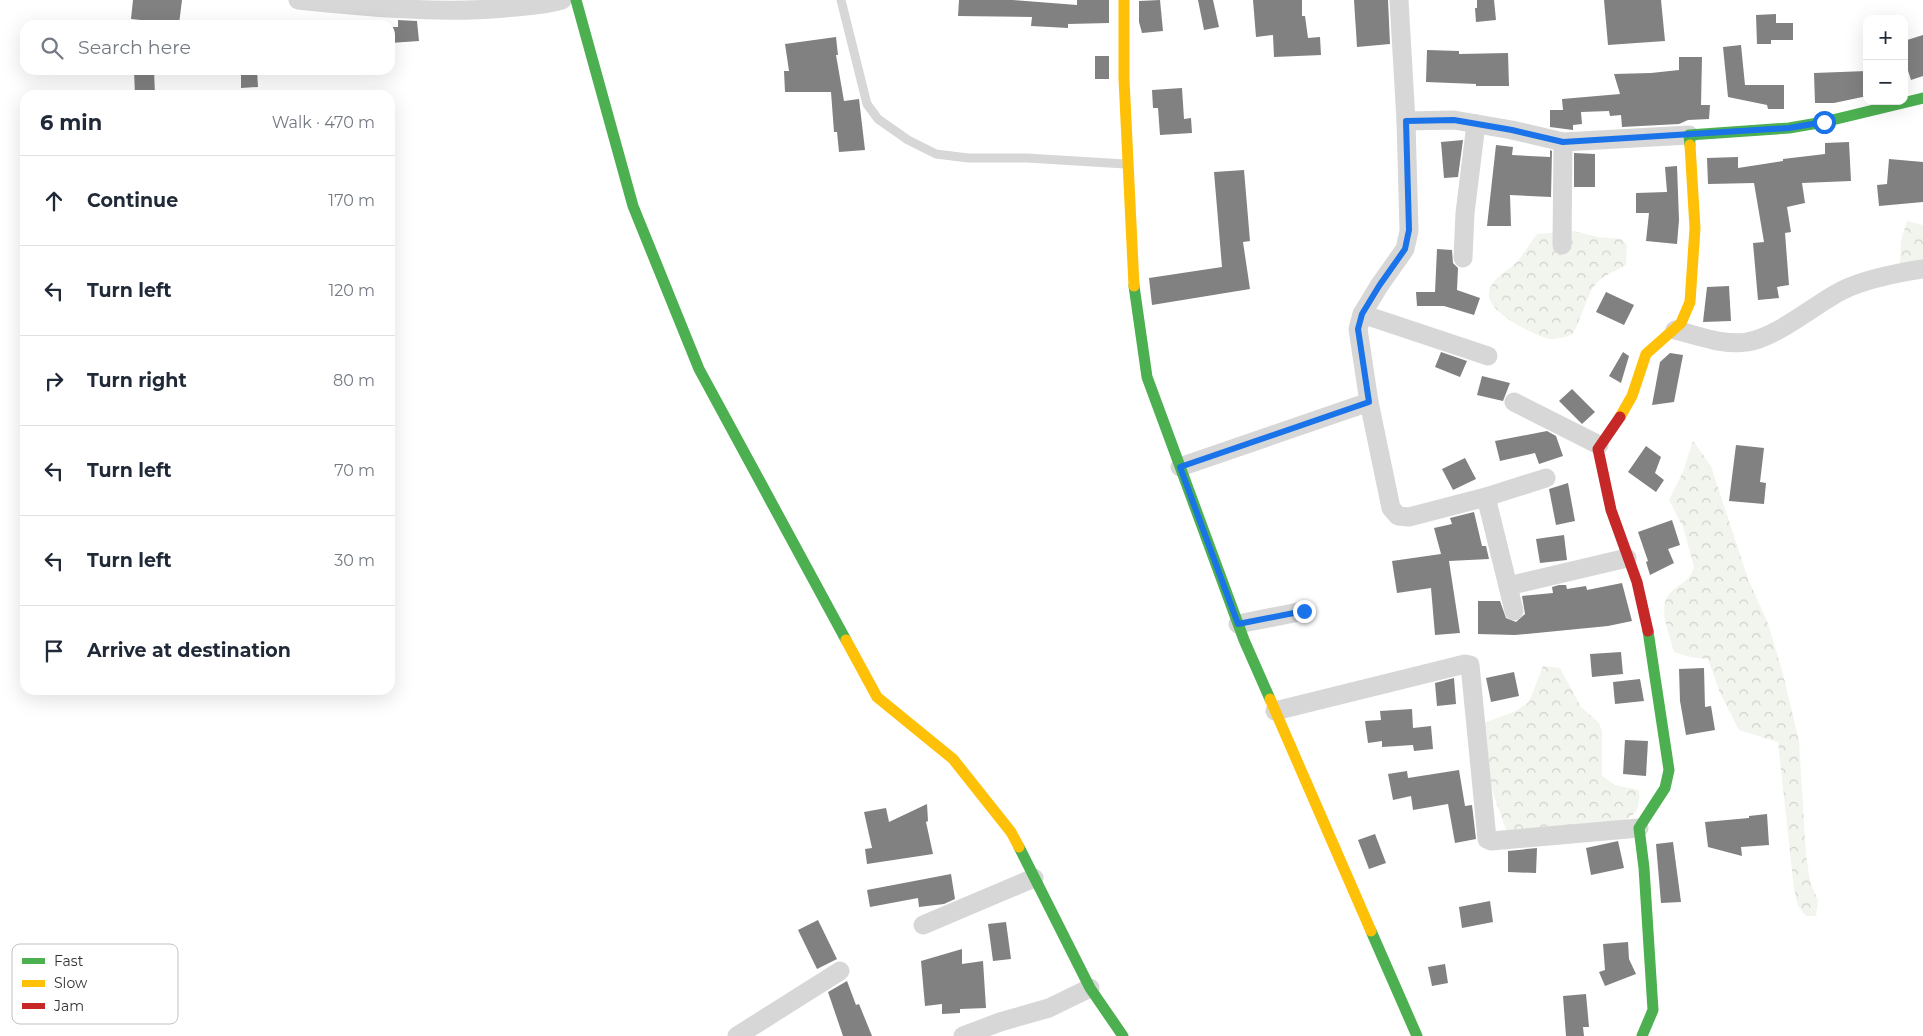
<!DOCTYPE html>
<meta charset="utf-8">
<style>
:root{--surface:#fff;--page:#f2f2f3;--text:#1f2937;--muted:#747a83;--line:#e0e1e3}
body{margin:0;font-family:Montserrat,sans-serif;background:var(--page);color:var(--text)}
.controls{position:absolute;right:15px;top:15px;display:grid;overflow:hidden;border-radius:10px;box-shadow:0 5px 20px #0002}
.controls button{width:45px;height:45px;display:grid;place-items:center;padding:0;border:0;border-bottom:1px solid var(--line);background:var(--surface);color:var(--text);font:25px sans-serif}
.stop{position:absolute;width:15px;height:15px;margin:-11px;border:4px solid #1a73e8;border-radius:50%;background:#fff}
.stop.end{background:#1a73e8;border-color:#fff;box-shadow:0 1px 5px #0008}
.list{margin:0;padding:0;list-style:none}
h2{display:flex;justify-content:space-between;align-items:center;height:65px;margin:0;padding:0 20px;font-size:21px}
h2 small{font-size:16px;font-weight:400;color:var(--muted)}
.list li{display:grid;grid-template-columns:32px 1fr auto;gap:15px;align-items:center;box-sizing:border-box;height:90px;padding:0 20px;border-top:1px solid var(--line)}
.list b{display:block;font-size:19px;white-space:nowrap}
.list em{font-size:16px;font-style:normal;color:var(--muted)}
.icon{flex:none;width:28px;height:28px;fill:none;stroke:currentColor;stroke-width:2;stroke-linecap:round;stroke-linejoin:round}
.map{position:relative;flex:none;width:1923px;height:1036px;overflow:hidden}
.search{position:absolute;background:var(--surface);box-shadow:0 5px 20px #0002;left:20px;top:20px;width:375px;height:55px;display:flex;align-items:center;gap:12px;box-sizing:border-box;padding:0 18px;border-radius:15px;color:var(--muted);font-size:19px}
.panel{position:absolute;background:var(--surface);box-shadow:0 5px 20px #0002;left:20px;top:90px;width:375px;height:605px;border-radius:15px}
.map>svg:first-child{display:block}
.forest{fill:url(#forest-crowns)}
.building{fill:#818181}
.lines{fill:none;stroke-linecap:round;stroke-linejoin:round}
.lane{stroke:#d7d7d7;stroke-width:9}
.street{stroke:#d7d7d7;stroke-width:19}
.fast{stroke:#4caf50;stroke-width:11}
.slow{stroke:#ffc107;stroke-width:11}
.jam{stroke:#c62828;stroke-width:11}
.route{stroke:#1a73e8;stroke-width:6}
.key{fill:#fff;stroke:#c2c2c2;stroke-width:1}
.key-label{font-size:14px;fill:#333}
</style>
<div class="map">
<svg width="1923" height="1036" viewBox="0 0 1923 1036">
<defs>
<pattern id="forest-crowns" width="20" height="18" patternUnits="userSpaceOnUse" patternTransform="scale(1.25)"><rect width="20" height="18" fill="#f1f5ed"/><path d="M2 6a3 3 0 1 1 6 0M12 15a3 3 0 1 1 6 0" fill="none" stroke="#cfd2cc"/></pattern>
</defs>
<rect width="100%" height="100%" fill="#fff"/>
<g class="forest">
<path d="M1907,221L1923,225V278L1899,280L1901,241Z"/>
<path d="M1574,231L1597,237L1621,239L1627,245L1626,265C1616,271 1601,276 1594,286C1587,295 1577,331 1572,334C1568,337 1555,339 1550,339C1535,336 1486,312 1489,293C1492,277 1507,272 1517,262C1524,254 1530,243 1537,234Z"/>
<path d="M1693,441L1711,466L1748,579L1767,621L1782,670L1799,741L1806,855L1810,881L1818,901L1816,916H1806L1798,906L1794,889L1778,742L1739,730L1720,693L1708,659L1690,657L1674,652C1670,635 1656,607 1671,592C1681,582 1688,584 1694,567L1683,527L1669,500L1683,472Z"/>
<path d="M1543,666L1560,668L1581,707L1599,723L1602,731V776L1615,785L1639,790C1640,806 1638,815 1622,821L1535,830H1506C1495,796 1477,758 1486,722L1516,711L1529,702Z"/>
</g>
<g class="building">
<path d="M133,0H182L179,24L131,19Z"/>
<path d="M959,0H1013L1077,5V0H1109V23L1068,24V28L1031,26L1032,17L958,16Z"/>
<path d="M1160,0L1163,31L1142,33L1139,22V1Z"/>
<path d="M1198,0H1213L1219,27L1204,30Z"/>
<path d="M1253,0H1302V16H1305L1308,38L1320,37L1321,55L1274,57L1273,35L1256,37Z"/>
<path d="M1354,0H1388L1390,44L1357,47Z"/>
<path d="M1477,0H1494L1496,20L1476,22L1475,8H1477Z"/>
<path d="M1604,0H1661L1665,41L1608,45Z"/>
<path d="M1776,14V23H1793V40H1771V44H1757L1756,15Z"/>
<path d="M398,20L417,21L419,41L390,43V27H398Z"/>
<path d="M1923,35V76L1911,80L1904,58V41Z"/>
<path d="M836,37L838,55H836L844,101L859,99L865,150L839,152L837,132H834L831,92H785L784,71H789L785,44Z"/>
<path d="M1741,45L1745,85H1784V109H1768L1767,105L1728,97L1723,47Z"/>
<path d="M1427,50L1459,51V54L1508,53L1509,86H1476V84L1426,82Z"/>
<rect x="1095" y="56" width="14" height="23"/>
<path d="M1679,57H1702L1701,105H1710L1709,119L1688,120L1679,124L1622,127L1621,115L1610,116L1609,111L1581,112L1582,124L1573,125V130L1550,127V110H1563L1562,99L1620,94L1614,74L1651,73L1679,70Z"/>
<path d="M134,70H154L155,95H135Z"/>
<path d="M241,70H257L258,87L241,88Z"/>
<path d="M1867,71V96L1834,103H1815L1814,73Z"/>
<path d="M1182,88L1184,119L1191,118L1192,133L1160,135L1158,108H1153L1152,90Z"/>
<path d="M1463,140L1458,177L1444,178L1441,142Z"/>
<path d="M1849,142L1851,181L1802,183L1805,203L1787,207L1791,232L1785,233L1789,285L1777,287L1779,298L1758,300L1753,243L1764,242L1754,183L1708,184L1707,158L1738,157V168L1783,161V159L1825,154V143Z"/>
<path d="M1496,145L1513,147L1512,155L1550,157V150L1552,151L1551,197L1510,195L1511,226H1487Z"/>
<path d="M1574,153L1595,154V187H1574Z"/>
<path d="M1889,159L1923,162V202L1879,206L1877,185L1887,184Z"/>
<path d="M1677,166L1679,220L1677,244L1646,241L1649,213H1636V193L1667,192L1665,167Z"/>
<path d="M1244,170L1250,241L1243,242L1250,289L1152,305L1149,278L1222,267L1214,172Z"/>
<path d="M1437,249L1452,250L1453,263L1458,268L1457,290L1480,298L1474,315L1444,306H1417L1416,292H1435Z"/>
<path d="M1729,286L1731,321L1703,322L1707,287Z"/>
<path d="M1606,292L1634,305L1624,325L1596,312Z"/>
<path d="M1441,352L1467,361L1460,377L1435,367Z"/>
<path d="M1623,352L1629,356L1621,383L1609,376Z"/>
<path d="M1670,353L1683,355L1674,402L1652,405L1660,362Z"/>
<path d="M1482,376L1510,383L1503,401L1477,395Z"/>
<path d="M1572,389L1595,412L1582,424L1559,401Z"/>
<path d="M1547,431L1556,436L1563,456L1539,464L1535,453L1500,461L1495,441Z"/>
<path d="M1736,445L1764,448L1760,482L1766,483L1764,504L1729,501Z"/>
<path d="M1646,446L1661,457L1655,473L1664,480L1656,492L1628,472Z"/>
<path d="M1465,458L1476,479L1453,490L1442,469Z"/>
<path d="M1568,483L1575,521L1556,525L1549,489Z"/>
<path d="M1474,512L1482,546H1486L1489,559L1449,561L1460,633L1435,635L1431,588L1397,593L1392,561L1441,554L1434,528L1452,524L1450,518Z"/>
<path d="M1672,520L1680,545L1668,549L1674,563L1650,575L1646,562L1648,561L1638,532Z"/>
<path d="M1564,535L1567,560L1540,563L1536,539Z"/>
<path d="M1622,583L1632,621L1608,626L1515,635L1478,634V601H1500L1506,618L1516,622L1525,614L1522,596L1553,593L1552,587L1559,585H1566L1567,589L1586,586L1587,590Z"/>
<path d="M1621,652L1623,674L1592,677L1590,654Z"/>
<path d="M1704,668L1705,707L1711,706L1715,730L1686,735L1680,701L1679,669Z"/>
<path d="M1514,672L1519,696L1491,702L1486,678Z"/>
<path d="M1454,678L1456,704L1437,706L1435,683Z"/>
<path d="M1640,679L1644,701L1615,704L1613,682Z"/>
<path d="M1412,709L1413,728L1431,726L1433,749L1414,751L1413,745L1382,747V741L1368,743L1365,721L1381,720L1380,711Z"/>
<path d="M1625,740L1648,741L1646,776L1623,774Z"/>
<path d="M1459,770L1465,806L1472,805L1476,839L1455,843L1448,804L1413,810L1411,796L1393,800L1388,774L1407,771L1408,778Z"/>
<path d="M927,804L928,821L926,822L933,854L867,864L865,849L872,848L864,812L886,808L889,822Z"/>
<path d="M1767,814L1769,845L1741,847L1742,856L1708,847L1705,822L1749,818V816Z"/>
<path d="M1375,834L1386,863L1369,869L1358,840Z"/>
<path d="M1618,841L1624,868L1591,875L1586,848Z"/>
<path d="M1673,842L1681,902L1661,903L1656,844Z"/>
<path d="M1537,848L1536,873L1508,872V851Z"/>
<path d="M951,874L955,899L944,904L919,907L918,898L870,907L867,890Z"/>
<path d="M1490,901L1493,922L1462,928L1459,907Z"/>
<path d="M818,920L837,959L817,969L798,930Z"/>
<path d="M1006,922L1011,959L993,961L988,924Z"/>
<path d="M1628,942L1629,959L1636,974L1605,986L1599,972L1605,970L1603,944Z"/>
<path d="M962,949V964L983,961L986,1008L960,1009V1013L942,1014V1004L925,1006L921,961Z"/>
<path d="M1445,964L1448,983L1432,986L1428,967Z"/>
<path d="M847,981L856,1005L859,1004L872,1036H843L828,992Z"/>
<path d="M1586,994L1589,1027H1583L1584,1036H1566L1563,996Z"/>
</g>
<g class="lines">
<path class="lane" d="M841,0L867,104L878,119L908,140L936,154L968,158H1027L1125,164"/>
<g class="street">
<path d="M298,0C367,7 436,14 505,8C524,6 543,6 562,0"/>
<path d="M1399,0L1406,121L1454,120L1512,130L1563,142L1689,135"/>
<path d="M1406,121L1409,231L1405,249L1379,286L1362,314L1358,329L1369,402L1391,508L1398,516L1409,517L1486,497L1508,586L1627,558"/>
<path d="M1562,245L1563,142"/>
<path d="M1463,258L1465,213L1476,124"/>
<path d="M1362,314L1488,356"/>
<path d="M1675,330C1697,335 1724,346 1747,342C1776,338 1814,305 1841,291C1865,279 1897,273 1923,269"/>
<path d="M1514,402L1599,445"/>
<path d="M1180,467L1369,402"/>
<path d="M1486,497L1546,478"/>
<path d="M1508,586L1514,611"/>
<path d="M1238,624L1304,611"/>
<path d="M1275,711L1465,664L1470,665L1487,839L1491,841L1639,828"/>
<path d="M923,925L1034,878"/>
<path d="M737,1036L840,971"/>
<path d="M963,1036L1000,1022L1049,1008L1090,988"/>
</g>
<g class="fast">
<path d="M576,0L633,206L699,369L846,640"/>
<path d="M1690,145L1689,135L1789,128L1824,122L1923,98"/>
<path d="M1134,286L1147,377L1244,640L1270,699"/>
<path d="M1019,847L1090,988L1123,1036"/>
<path d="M1371,931L1417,1036"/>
<path d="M1642,1036L1653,1010L1644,868L1639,828L1665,788L1669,770L1648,631"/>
</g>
<g class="slow">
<path d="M1124,0V79L1134,286"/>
<path d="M1620,417L1632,396L1646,354L1681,323L1690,302L1695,228L1690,145"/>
<path d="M846,640L877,697L953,759L1011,832L1019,847"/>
<path d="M1270,699L1371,931"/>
</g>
<path class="jam" d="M1620,417L1598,449L1611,510L1637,582L1648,631"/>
</g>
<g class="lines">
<path class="route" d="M1304,611L1238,624L1180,467L1369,402L1358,329L1362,314L1379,286L1405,249L1409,230L1406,121L1454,120L1512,130L1563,142L1789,128L1824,122"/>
</g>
<rect x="12" y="944" width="166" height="80" rx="8" class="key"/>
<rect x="22" y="958" width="23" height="6" fill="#4caf50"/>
<rect x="22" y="980" width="23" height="7" fill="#ffc107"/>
<rect x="22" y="1003" width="23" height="6" fill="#c62828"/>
<g class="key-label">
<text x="54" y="966">Fast</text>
<text x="54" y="988">Slow</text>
<text x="54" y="1011">Jam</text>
</g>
</svg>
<div class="controls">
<button>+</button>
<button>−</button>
</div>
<div class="stop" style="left:1824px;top:122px"></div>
<div class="stop end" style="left:1304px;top:611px"></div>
<div class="search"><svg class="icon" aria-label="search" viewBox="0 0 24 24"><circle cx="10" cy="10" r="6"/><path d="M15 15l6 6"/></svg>Search here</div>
<section class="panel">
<h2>6 min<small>Walk · 470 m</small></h2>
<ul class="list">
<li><svg class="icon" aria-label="ahead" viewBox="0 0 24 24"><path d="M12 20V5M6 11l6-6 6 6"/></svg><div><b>Continue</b></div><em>170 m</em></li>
<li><svg class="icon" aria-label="left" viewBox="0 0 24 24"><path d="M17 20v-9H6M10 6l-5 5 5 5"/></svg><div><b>Turn left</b></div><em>120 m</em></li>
<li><svg class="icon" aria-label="right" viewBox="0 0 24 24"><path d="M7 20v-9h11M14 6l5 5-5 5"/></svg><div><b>Turn right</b></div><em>80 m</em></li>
<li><svg class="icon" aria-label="left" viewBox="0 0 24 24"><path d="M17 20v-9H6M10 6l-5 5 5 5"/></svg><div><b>Turn left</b></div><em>70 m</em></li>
<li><svg class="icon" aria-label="left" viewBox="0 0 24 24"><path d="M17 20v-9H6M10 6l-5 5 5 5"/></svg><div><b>Turn left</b></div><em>30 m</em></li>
<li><svg class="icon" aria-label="arrive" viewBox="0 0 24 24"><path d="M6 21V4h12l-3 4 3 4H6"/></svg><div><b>Arrive at destination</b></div></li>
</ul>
</section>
</div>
